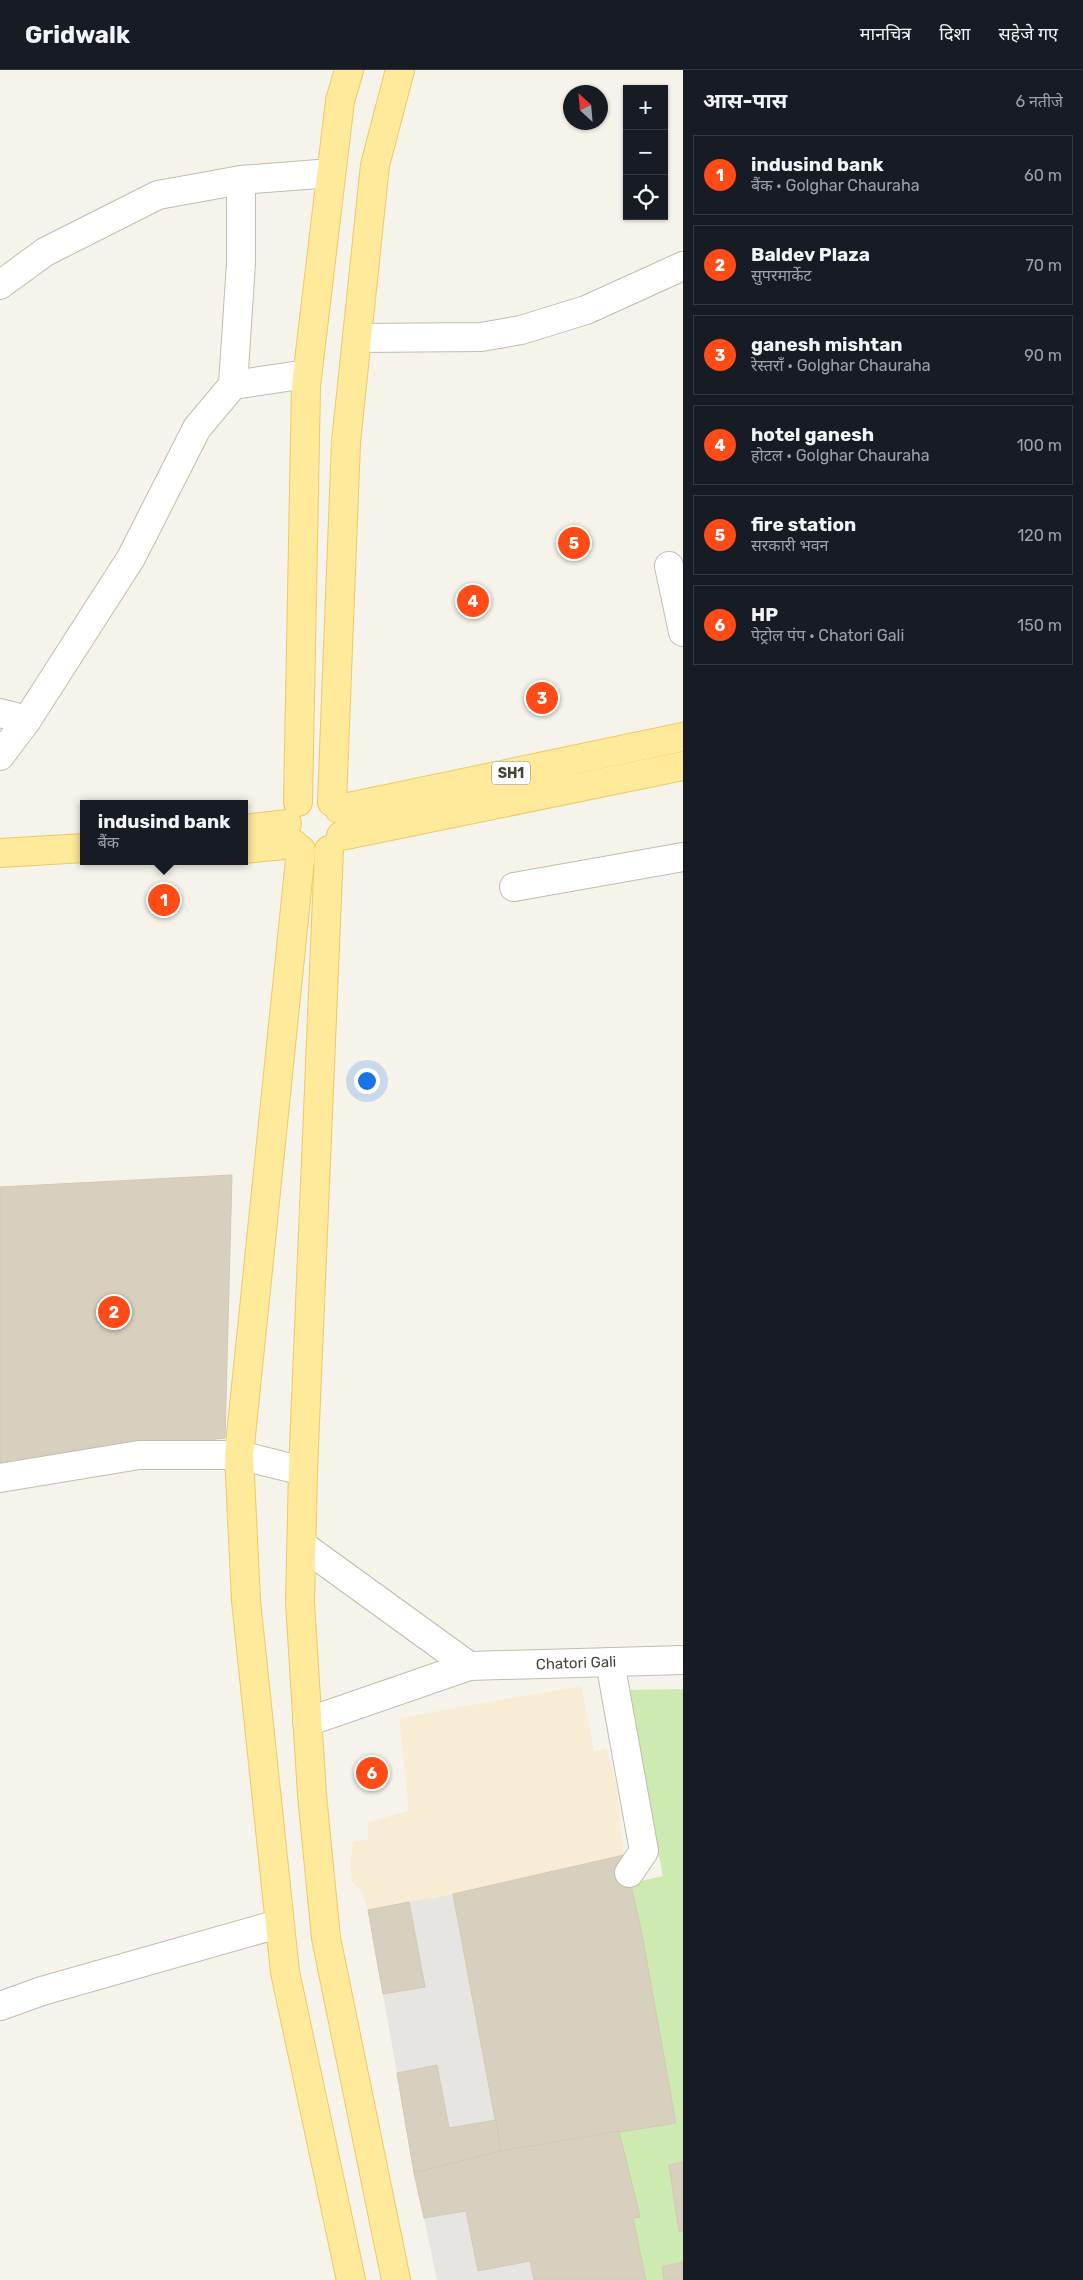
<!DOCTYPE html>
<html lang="hi">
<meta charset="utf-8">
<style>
:root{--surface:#171b24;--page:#242831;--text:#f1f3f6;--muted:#9ea1a6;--line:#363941;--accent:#ff4b18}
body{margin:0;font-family:Rubik,"Noto Sans Devanagari",sans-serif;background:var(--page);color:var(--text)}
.controls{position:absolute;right:15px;top:15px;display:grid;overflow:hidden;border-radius:0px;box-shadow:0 1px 4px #0004}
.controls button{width:45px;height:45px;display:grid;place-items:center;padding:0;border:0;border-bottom:1px solid var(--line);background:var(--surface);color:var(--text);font:25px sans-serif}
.compass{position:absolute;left:563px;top:15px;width:45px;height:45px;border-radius:50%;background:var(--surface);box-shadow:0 1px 4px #0004;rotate:334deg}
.you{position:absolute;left:366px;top:1010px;width:18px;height:18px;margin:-12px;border:4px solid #fff;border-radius:50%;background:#1a73e8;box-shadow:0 0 0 8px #1a73e833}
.badge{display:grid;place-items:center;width:32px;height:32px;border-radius:50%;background:var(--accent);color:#fff;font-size:16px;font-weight:700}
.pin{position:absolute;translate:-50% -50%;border:2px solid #fff;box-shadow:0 1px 5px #0006}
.popup{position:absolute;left:80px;top:730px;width:168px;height:65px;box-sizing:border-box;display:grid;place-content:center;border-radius:0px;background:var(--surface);filter:drop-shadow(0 1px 4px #0005);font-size:16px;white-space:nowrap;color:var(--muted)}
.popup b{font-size:19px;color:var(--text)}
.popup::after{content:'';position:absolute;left:50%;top:100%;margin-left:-10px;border:10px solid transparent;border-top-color:var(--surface)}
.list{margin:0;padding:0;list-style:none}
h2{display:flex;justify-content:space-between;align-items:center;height:65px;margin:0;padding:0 20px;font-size:21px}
h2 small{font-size:16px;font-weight:400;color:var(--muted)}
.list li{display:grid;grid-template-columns:32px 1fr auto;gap:15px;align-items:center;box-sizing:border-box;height:80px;margin:0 10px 10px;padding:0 10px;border:1px solid var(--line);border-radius:0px}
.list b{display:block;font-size:19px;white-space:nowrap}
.list p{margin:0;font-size:16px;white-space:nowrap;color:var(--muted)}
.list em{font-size:16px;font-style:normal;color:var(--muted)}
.icon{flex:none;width:28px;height:28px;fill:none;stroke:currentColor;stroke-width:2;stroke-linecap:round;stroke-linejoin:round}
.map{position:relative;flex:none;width:683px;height:2210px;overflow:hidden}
header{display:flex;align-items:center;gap:30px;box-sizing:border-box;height:70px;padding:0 25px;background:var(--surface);border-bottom:1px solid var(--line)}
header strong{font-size:24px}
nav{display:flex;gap:28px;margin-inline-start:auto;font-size:18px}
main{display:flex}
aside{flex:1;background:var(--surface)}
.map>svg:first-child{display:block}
.commercial{fill:#f8ecd5}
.green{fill:#cdebb1}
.parking{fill:#e7e5e2}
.building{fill:#d8d0bf;stroke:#d3c8b2}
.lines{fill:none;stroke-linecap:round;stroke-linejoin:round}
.minor-casing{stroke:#c2bcac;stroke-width:30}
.major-casing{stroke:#eacb64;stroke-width:30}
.minor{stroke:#fff;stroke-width:28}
.major{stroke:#ffe99a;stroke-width:28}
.labels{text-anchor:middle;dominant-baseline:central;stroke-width:4.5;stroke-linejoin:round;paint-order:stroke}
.shield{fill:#fff;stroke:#807c73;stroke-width:1}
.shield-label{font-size:14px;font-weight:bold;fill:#4a4437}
.street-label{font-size:15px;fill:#4a4437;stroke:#fff}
</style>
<header>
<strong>Gridwalk</strong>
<nav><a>मानचित्र</a><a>दिशा</a><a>सहेजे गए</a></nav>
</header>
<main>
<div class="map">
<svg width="683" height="2210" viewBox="0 0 683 2210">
<rect width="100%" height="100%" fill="#f6f3ea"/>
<path class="commercial" d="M581,1616L594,1681L606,1679L616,1712L624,1785L453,1824L368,1840L362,1822L352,1811L350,1795L353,1772L368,1769V1752L409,1741L399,1648Z"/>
<path class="green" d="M683,1619V2092L669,2095L679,2162L683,2161V2192L662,2197L664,2210H646L633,2148L639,2147L619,2061L676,2052L641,1859L631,1813L663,1806L626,1620Z"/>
<g class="parking">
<path d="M453,1824L496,2050L449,2058L437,1995L397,2003L383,1924L425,1917L409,1832Z"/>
<path d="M466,2141L478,2201L530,2191L534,2210H437L424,2148Z"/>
</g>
<g class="building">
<path d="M232,1105L225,1368L0,1394V1117Z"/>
<path d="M624,1785L641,1859L676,2053L501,2081L453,1824Z"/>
<path d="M409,1832L425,1917L383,1924L368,1840Z"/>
<path d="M437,1995L449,2058L496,2050L501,2081L414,2103L397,2003Z"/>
<path d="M619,2061L640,2147L633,2148L646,2210H534L530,2191L478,2201L466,2141L424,2148L414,2103L501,2081Z"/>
<path d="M683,2092V2161L679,2162L669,2095Z"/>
<path d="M683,2192V2210H664L662,2197Z"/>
</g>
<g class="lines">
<g class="minor-casing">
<g id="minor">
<path d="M0,215L45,182L158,125L241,110L331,103"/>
<path d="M357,268L481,267L521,260L586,240L683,196"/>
<path d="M233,315L241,193V110"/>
<path d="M669,496L683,562"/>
<path d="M0,643L27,650"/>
<path d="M0,686L27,650L131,488L197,358L233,315L307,304"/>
<path d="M514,817L683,787"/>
<path d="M0,1408L139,1385H239L303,1401"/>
<path d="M302,1475L469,1596"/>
<path d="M610,1592L644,1781L629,1803"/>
<path d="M307,1652L469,1596L683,1590"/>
<path d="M0,1936L42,1921L278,1854"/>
</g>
</g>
<g class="major-casing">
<g id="major">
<path d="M298,732L306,316L340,31L349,0"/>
<path d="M332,732L346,372L375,95L400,0"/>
<path d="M339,739L683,667"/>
<path d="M244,759L287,754"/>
<path d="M341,766L683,696"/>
<path d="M244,779L294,774"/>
<path d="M301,780L239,1385L246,1531L285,1902L351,2210"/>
<path d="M329,780L303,1401L300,1532L312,1725L326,1868L396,2210"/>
<path d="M0,783L84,778"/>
</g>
</g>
<use href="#minor" class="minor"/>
<use href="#major" class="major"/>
</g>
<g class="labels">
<rect class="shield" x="492" y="691.5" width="38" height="23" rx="4"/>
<g class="shield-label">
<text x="511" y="703">SH1</text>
</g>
<g class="street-label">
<text transform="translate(576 1593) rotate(-2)">Chatori Gali</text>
</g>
</g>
</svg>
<div class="controls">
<button>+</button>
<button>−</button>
<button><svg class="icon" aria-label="locate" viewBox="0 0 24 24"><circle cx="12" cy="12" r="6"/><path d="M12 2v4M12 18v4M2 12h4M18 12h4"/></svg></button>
</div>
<svg class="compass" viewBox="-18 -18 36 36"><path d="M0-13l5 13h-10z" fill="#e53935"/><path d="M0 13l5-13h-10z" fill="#9ea1a6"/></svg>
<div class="you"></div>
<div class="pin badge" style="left:164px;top:830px">1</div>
<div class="popup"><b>indusind bank</b>बैंक</div>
<div class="pin badge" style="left:114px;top:1242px">2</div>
<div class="pin badge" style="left:542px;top:628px">3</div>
<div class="pin badge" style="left:473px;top:531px">4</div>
<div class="pin badge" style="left:574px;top:473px">5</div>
<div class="pin badge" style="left:372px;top:1703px">6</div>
</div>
<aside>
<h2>आस-पास<small>6 नतीजे</small></h2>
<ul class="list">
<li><span class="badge">1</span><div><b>indusind bank</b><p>बैंक · Golghar Chauraha</p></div><em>60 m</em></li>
<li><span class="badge">2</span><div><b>Baldev Plaza</b><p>सुपरमार्केट</p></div><em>70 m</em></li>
<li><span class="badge">3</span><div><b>ganesh mishtan</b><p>रेस्तराँ · Golghar Chauraha</p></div><em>90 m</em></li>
<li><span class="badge">4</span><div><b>hotel ganesh</b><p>होटल · Golghar Chauraha</p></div><em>100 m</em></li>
<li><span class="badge">5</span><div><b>fire station</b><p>सरकारी भवन</p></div><em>120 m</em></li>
<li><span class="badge">6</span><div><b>HP</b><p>पेट्रोल पंप · Chatori Gali</p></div><em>150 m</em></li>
</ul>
</aside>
</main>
